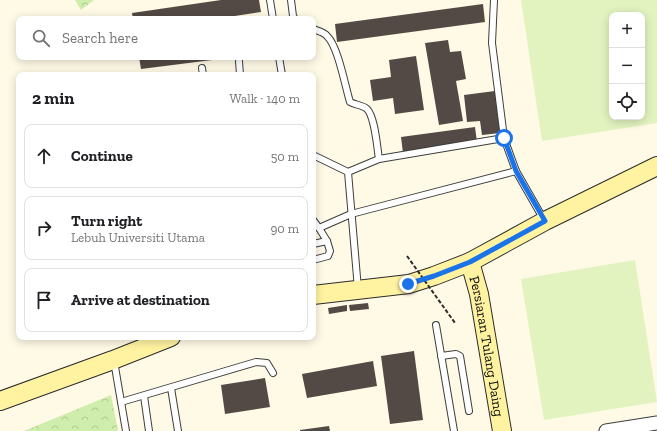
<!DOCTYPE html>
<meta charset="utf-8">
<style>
:root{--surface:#fff;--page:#f6f6f6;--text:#202124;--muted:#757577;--line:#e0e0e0}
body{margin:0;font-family:"Zilla Slab",serif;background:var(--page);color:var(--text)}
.controls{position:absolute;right:12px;top:12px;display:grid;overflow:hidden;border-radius:8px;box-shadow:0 2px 10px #0003}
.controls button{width:36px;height:36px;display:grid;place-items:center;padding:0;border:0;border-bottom:1px solid var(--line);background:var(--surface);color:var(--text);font:20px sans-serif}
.stop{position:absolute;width:12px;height:12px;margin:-9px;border:3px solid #1a73e8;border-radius:50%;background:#fff}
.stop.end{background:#1a73e8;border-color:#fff;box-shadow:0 1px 4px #0008}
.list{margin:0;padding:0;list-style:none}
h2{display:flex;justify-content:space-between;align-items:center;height:52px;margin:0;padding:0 16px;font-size:17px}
h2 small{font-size:13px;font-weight:400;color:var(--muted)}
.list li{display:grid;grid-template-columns:26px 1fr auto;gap:12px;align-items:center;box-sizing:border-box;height:64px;margin:0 8px 8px;padding:0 8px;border:1px solid var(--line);border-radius:8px}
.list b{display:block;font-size:15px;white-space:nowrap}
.list p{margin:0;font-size:13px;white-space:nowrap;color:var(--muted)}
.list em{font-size:13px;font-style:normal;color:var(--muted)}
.icon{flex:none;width:22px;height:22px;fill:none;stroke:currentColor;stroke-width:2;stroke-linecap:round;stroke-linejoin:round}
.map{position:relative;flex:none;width:657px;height:431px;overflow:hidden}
.search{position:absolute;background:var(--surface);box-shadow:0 2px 10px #0003;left:16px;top:16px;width:300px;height:44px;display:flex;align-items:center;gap:10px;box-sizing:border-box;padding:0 14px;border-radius:8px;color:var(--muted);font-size:15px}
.panel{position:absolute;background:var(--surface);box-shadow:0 2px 10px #0003;left:16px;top:72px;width:300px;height:268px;border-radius:8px}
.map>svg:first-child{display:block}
.park{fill:url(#park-crowns)}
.pitch{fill:#e2f3bf;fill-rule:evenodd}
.building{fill:#534a45}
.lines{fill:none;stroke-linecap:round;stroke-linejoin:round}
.lane-casing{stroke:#3d3d3d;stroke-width:8}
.street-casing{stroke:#3d3d3d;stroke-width:15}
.secondary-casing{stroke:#2c2c2c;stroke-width:20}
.lane{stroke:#fff;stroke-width:6}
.street{stroke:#fff;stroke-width:13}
.secondary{stroke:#fff3a1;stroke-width:18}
.path-bridge{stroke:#2c2c2c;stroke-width:2;stroke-dasharray:4 2;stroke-linecap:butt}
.route{stroke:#1a73e8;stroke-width:5}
.labels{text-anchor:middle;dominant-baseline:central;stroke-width:4;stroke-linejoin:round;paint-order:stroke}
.street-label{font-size:14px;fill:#0a0a0a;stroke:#fff}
</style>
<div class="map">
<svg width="657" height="431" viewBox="0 0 657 431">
<defs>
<pattern id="park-crowns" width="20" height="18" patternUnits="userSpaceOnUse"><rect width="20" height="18" fill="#cfedad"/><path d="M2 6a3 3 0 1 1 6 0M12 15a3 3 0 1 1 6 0" fill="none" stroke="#b0ca94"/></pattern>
</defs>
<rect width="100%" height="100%" fill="#fffae6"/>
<g class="park">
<path d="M75,0H94L81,10Z"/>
<path d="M111,395L118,431H24Z"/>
</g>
<g class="pitch">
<path d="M521,0H657V123L542,141ZM612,15H642V117H612Z"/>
<path d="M635,260L657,402L544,420L521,279Z"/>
</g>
<g class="building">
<path d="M221,0H259L261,12L215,19H133L132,13Z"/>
<path d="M483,4L485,22L337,42L335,24Z"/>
<path d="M448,40L450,52L461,51L466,79L456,81L463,121L439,125L425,43Z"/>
<path d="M416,56L424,110L395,114L393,98L373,101L370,80L391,77L389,60Z"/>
<path d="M139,57H228V58L141,69Z"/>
<path d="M495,91L500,133L482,135L480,121L467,122L464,95Z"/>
<path d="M475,127L477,142L403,153L401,137Z"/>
<path d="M368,303L369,309L350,311L349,305Z"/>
<path d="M347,305V311L329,314L328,308Z"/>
<path d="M414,351L423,420L390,424L381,356Z"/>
<path d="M373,361L377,386L307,398L302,374Z"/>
<path d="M265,378L270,407L225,414L221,385Z"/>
<path d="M329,426L330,431H300V430Z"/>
</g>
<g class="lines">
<g class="lane-casing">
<g id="lane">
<path d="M270,0L273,19"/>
<path d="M291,0L293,16L295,19"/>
<path d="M494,0L492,43L504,138L516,171L544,220"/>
<path d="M313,29C318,31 324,32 327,36C338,46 345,86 350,102C355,105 363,105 367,109C375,117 377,147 379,159"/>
<path d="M279,57L282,75"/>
<path d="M239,61L240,75"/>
<path d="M202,68L203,75"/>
<path d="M313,155L348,172L358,289"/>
<path d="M348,172L379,159L504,138"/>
<path d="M313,220L319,228L327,241L313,244"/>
<path d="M319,228L351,214L516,171"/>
<path d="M313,260L328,256L330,251L327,241"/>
<path d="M436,325L454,431"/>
<path d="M441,356L456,354L460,356L469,411"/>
<path d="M114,361L126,431"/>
<path d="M171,388L178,431"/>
<path d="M144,396L149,431"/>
<path d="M121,402L256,362L267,363L273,373"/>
</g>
</g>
<g class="street-casing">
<path id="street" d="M606,431L657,423"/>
</g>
<g class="secondary-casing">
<g id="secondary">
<path id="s1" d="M470,262L479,294L502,431"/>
<path d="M313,295L409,284L434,276L470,262L545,221L657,166"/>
<path d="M0,401L113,360L171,337"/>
</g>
</g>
<use href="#lane" class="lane"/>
<use href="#street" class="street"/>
<use href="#secondary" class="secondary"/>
<path class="path-bridge" d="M407,256L455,323"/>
</g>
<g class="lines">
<path class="route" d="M408,284L434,276L470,262L545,221L516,171L504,138"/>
</g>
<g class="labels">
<g class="street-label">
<text stroke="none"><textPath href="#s1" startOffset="86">Persiaran Tulang Daing</textPath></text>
</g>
</g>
</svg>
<div class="controls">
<button>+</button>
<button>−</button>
<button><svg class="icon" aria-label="locate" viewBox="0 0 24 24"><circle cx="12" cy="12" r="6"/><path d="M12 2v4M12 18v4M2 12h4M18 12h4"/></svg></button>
</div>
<div class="stop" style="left:504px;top:138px"></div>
<div class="stop end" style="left:408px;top:284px"></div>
<div class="search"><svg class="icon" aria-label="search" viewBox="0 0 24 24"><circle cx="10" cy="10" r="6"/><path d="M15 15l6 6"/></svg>Search here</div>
<section class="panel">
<h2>2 min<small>Walk · 140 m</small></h2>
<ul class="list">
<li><svg class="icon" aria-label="ahead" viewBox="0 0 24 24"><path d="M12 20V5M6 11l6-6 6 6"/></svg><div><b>Continue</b></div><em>50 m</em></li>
<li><svg class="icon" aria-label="right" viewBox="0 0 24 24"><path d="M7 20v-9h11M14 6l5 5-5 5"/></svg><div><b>Turn right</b><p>Lebuh Universiti Utama</p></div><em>90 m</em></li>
<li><svg class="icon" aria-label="arrive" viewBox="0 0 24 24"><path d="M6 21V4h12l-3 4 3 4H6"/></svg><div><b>Arrive at destination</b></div></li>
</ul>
</section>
</div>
